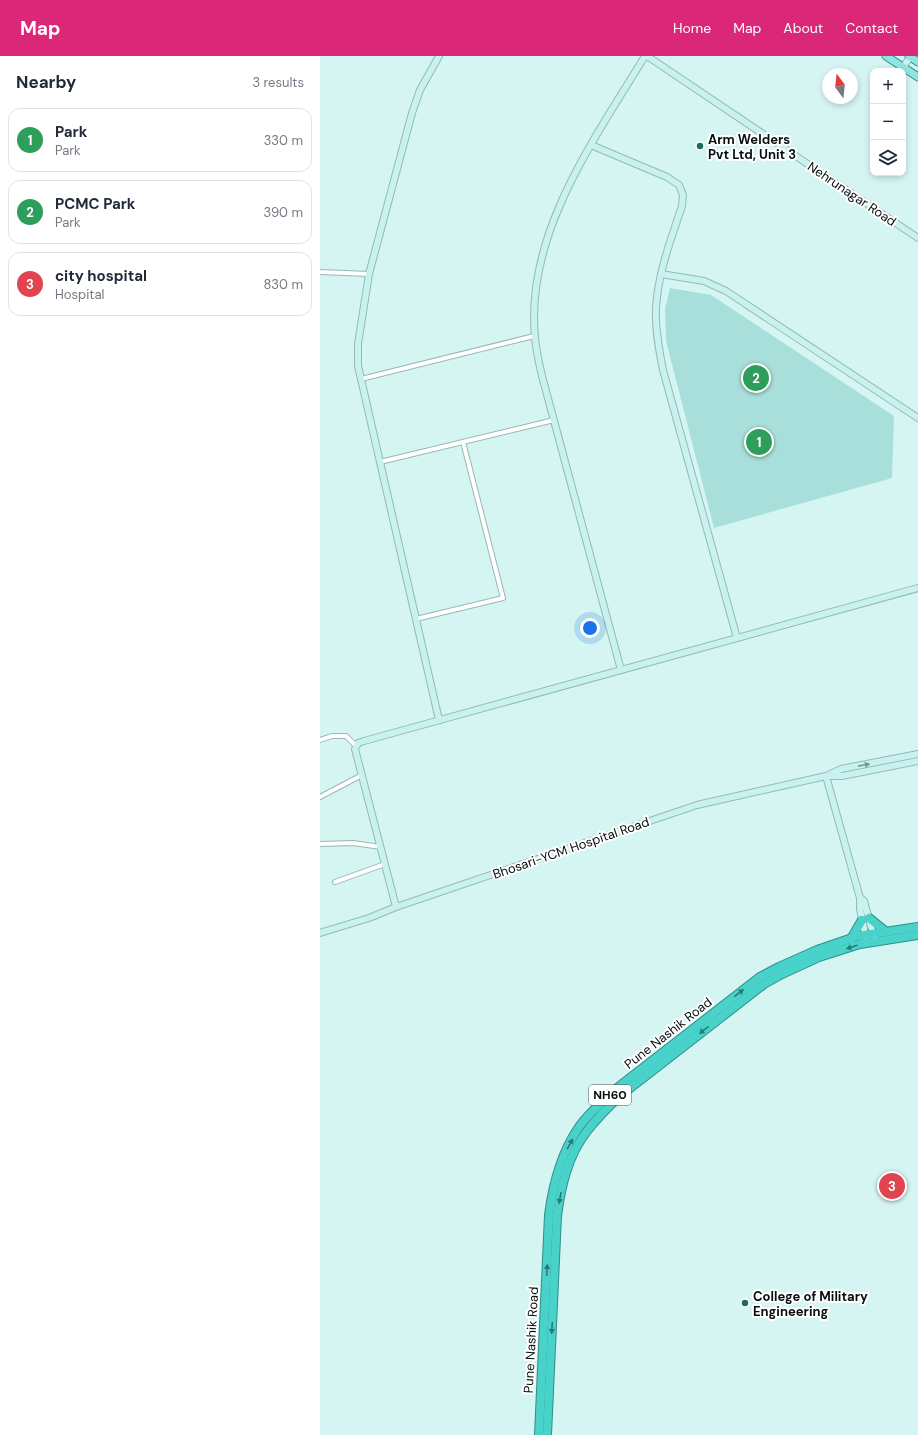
<!DOCTYPE html>
<meta charset="utf-8">
<style>
:root{--surface:#fff;--page:#f2f2f3;--text:#1f2937;--muted:#747a83;--line:#e0e1e3;--accent:#db2777}
body{margin:0;font-family:"DM Sans",sans-serif;background:var(--page);color:var(--text)}
.controls{position:absolute;right:12px;top:12px;display:grid;overflow:hidden;border-radius:8px;box-shadow:0 2px 6px #0003}
.controls button{width:36px;height:36px;display:grid;place-items:center;padding:0;border:0;border-bottom:1px solid var(--line);background:var(--surface);color:var(--text);font:20px sans-serif}
.compass{position:absolute;left:502px;top:12px;width:36px;height:36px;border-radius:50%;background:var(--surface);box-shadow:0 2px 6px #0003;rotate:345deg}
.you{position:absolute;left:270px;top:572px;width:14px;height:14px;margin:-10px;border:3px solid #fff;border-radius:50%;background:#1a73e8;box-shadow:0 0 0 6px #1a73e833}
.badge{display:grid;place-items:center;width:26px;height:26px;border-radius:50%;background:var(--accent);color:#fff;font-size:13px;font-weight:700}
.pin{position:absolute;translate:-50% -50%;border:2px solid #fff;box-shadow:0 1px 4px #0006}
.list{margin:0;padding:0;list-style:none}
h2{display:flex;justify-content:space-between;align-items:center;height:52px;margin:0;padding:0 16px;font-size:17px}
h2 small{font-size:13px;font-weight:400;color:var(--muted)}
.list li{display:grid;grid-template-columns:26px 1fr auto;gap:12px;align-items:center;box-sizing:border-box;height:64px;margin:0 8px 8px;padding:0 8px;border:1px solid var(--line);border-radius:12px}
.list b{display:block;font-size:15px;white-space:nowrap}
.list p{margin:0;font-size:13px;white-space:nowrap;color:var(--muted)}
.list em{font-size:13px;font-style:normal;color:var(--muted)}
.icon{flex:none;width:22px;height:22px;fill:none;stroke:currentColor;stroke-width:2;stroke-linecap:round;stroke-linejoin:round}
.map{position:relative;flex:none;width:598px;height:1379px;overflow:hidden}
header{display:flex;align-items:center;gap:24px;box-sizing:border-box;height:56px;padding:0 20px;background:var(--accent);color:#fff}
header strong{font-size:19px}
nav{display:flex;gap:22px;margin-inline-start:auto;font-size:14px}
main{display:flex}
aside{flex:1;background:var(--surface)}
.map>svg:first-child{display:block}
.green{fill:#a9dfda}
.lines{fill:none;stroke-linecap:round;stroke-linejoin:round}
.street-casing{stroke:#99b8b5;stroke-width:6}
.secondary-casing{stroke:#99b8b5;stroke-width:8}
.primary-casing{stroke:#318e88;stroke-width:9}
.highway-casing{stroke:#318e88;stroke-width:10}
.street{stroke:#fff;stroke-width:4}
.secondary{stroke:#c8f2ef;stroke-width:6}
.primary{stroke:#91e4df;stroke-width:7}
.highway{stroke:#48d2c9;stroke-width:8}
.oneway{fill:#7a9795}
.oneway2{fill:#2a7a75}
.poi-dot{fill:#1e6965;stroke:#fff;stroke-width:1.5}
.labels{text-anchor:middle;dominant-baseline:central;stroke-width:4;stroke-linejoin:round;paint-order:stroke}
.shield{fill:#fff;stroke:#505756;stroke-width:1}
.shield-label{font-size:12px;font-weight:bold;fill:#050f0e}
.poi-label{font-size:13px;font-weight:bold;fill:#050f0e;stroke:#fff;text-anchor:start}
.street-label{font-size:13px;fill:#050f0e;stroke:#fff}
</style>
<header>
<strong>Map</strong>
<nav><a>Home</a><a>Map</a><a>About</a><a>Contact</a></nav>
</header>
<main>
<aside>
<h2>Nearby<small>3 results</small></h2>
<ul class="list">
<li><span class="badge" style="background:#2e9e5b">1</span><div><b>Park</b><p>Park</p></div><em>330 m</em></li>
<li><span class="badge" style="background:#2e9e5b">2</span><div><b>PCMC Park</b><p>Park</p></div><em>390 m</em></li>
<li><span class="badge" style="background:#e0444e">3</span><div><b>city hospital</b><p>Hospital</p></div><em>830 m</em></li>
</ul>
</aside>
<div class="map">
<svg width="598" height="1379" viewBox="0 0 598 1379">
<rect width="100%" height="100%" fill="#d5f5f2"/>
<path class="green" d="M350,232L391,239L574,360L572,422L394,472L346,285L345,253Z"/>
<g class="lines">
<g class="street-casing">
<g id="street">
<path d="M0,216L49,218"/>
<path d="M41,323L214,280"/>
<path d="M60,406L234,364"/>
<path d="M96,563L183,542L143,386"/>
<path d="M0,684L12,680H26L36,690"/>
<path d="M0,741L42,719"/>
<path d="M0,788L33,787L61,791"/>
<path d="M15,826L65,808"/>
</g>
</g>
<g class="secondary-casing">
<g id="secondary">
<path d="M119,0L100,34L92,57L49,218L38,288V310L41,323L119,664"/>
<path d="M327,0L598,182"/>
<path d="M583,11L591,0"/>
<path d="M271,89L347,121L359,129L363,139L362,150C351,183 338,217 336,252C335,273 339,294 343,314L417,582"/>
<path d="M341,218L384,225L406,235L598,362"/>
<path d="M301,614L222,320C219,307 216,295 215,281C205,178 274,84 325,0"/>
<path d="M506,720L540,842V853L546,883"/>
<path d="M508,720H522L598,705"/>
<path d="M540,842L544,845L554,881"/>
<path d="M76,851L35,693L38,687L44,685L598,532"/>
<path d="M0,877L49,862L76,851L377,749L506,720L521,713L598,698"/>
</g>
</g>
<g class="primary-casing">
<g id="primary">
<path d="M566,0L598,21"/>
<path d="M589,0L598,6"/>
</g>
</g>
<g class="highway-casing">
<g id="highway">
<path d="M549,862L565,875"/>
<path d="M531,883L542,864"/>
<path d="M219,1379L229,1159C233,1128 241,1097 259,1071C269,1057 283,1045 296,1033L440,921L459,911L497,894L538,880L598,871"/>
<path d="M227,1379L237,1160C241,1130 248,1099 267,1075C277,1062 289,1050 301,1039L444,928L462,918L499,901L540,888L598,879"/>
</g>
</g>
<use href="#street" class="street"/>
<use href="#secondary" class="secondary"/>
<use href="#primary" class="primary"/>
<use href="#highway" class="highway"/>
</g>
<defs><path id="oneway-solid" d="M-6-.8H1V-3.2L6.5 0L1 3.2V.8H-6Z"/></defs>
<use class="oneway" href="#oneway-solid" transform="translate(544 709) rotate(-11)"/>
<g class="oneway2">
<use href="#oneway-solid" transform="translate(532 891) rotate(162)"/>
<use href="#oneway-solid" transform="translate(419 937) rotate(-38)"/>
<use href="#oneway-solid" transform="translate(384 974) rotate(142)"/>
<use href="#oneway-solid" transform="translate(250 1088) rotate(-61)"/>
<use href="#oneway-solid" transform="translate(240 1142) rotate(100)"/>
<use href="#oneway-solid" transform="translate(227 1214) rotate(-87)"/>
<use href="#oneway-solid" transform="translate(232 1272) rotate(93)"/>
</g>
<g class="poi-dot">
<circle cx="380" cy="90" r="4"/>
<circle cx="425" cy="1247" r="4"/>
</g>
<g class="labels">
<rect class="shield" x="269" y="1029" width="42" height="20" rx="3"/>
<g class="shield-label">
<text x="290" y="1039">NH60</text>
</g>
<g class="poi-label">
<text x="388" y="83">Arm Welders<tspan x="388" dy="15">Pvt Ltd, Unit 3</tspan></text>
<text x="433" y="1240">College of Military<tspan x="433" dy="15">Engineering</tspan></text>
</g>
<g class="street-label">
<text transform="translate(532 138) rotate(34)">Nehrunagar Road</text>
<text transform="translate(251 792) rotate(-19)">Bhosari-YCM Hospital Road</text>
<text transform="translate(348 977) rotate(-38)">Pune Nashik Road</text>
<text transform="translate(211 1284) rotate(-87)">Pune Nashik Road</text>
</g>
</g>
</svg>
<div class="controls">
<button>+</button>
<button>−</button>
<button><svg class="icon" aria-label="layers" viewBox="0 0 24 24"><path d="M12 4l9 5-9 5-9-5zM3 14l9 5 9-5"/></svg></button>
</div>
<svg class="compass" viewBox="-18 -18 36 36"><path d="M0-13l5 13h-10z" fill="#e53935"/><path d="M0 13l5-13h-10z" fill="#747a83"/></svg>
<div class="you"></div>
<div class="pin badge" style="left:439px;top:386px;background:#2e9e5b">1</div>
<div class="pin badge" style="left:436px;top:322px;background:#2e9e5b">2</div>
<div class="pin badge" style="left:572px;top:1130px;background:#e0444e">3</div>
</div>
</main>
